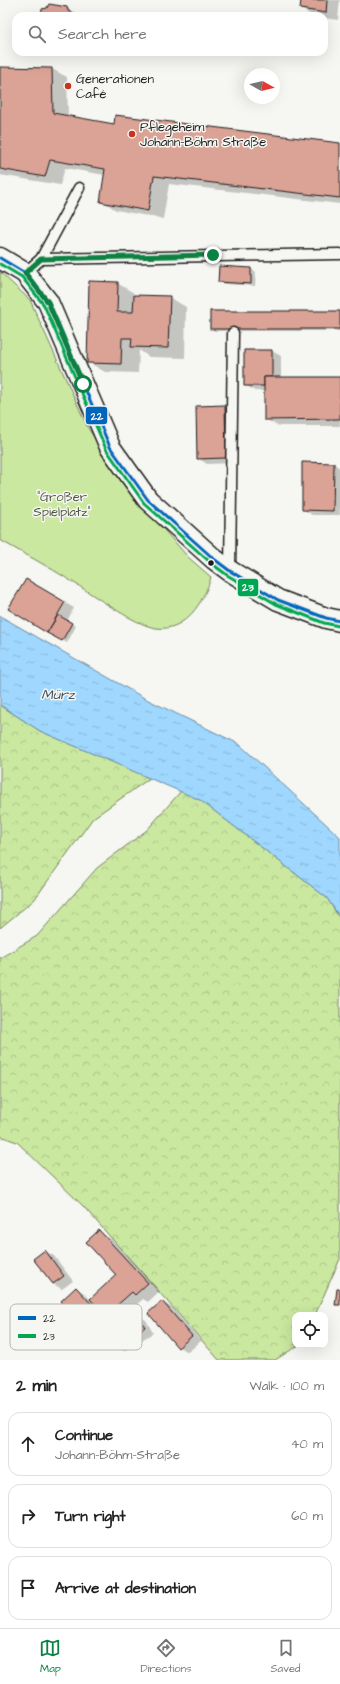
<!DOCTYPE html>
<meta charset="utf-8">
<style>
:root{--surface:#fff;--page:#f6f6f6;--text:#222;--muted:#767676;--line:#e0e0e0;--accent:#0b8043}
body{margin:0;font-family:"Architects Daughter",sans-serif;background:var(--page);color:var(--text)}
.controls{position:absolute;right:12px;bottom:12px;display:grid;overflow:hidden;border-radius:8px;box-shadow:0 4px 16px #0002}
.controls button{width:36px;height:36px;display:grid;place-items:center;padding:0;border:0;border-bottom:1px solid var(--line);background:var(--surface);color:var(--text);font:20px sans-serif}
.compass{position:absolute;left:244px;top:68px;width:36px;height:36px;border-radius:50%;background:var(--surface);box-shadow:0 4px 16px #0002;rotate:98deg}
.stop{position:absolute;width:12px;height:12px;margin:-9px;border:3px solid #0b8043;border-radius:50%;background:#fff}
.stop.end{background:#0b8043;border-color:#fff;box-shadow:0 1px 4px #0008}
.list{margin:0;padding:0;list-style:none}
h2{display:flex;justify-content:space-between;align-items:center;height:52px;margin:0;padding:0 16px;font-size:17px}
h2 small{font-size:13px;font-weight:400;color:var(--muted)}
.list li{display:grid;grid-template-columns:26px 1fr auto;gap:12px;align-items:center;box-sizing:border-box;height:64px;margin:0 8px 8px;padding:0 8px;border:1px solid var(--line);border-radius:12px}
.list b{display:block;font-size:15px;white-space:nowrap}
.list p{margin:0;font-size:13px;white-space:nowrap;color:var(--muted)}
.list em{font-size:13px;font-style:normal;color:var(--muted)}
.icon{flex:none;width:22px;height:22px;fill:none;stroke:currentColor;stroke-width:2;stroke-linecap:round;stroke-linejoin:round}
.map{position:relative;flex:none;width:340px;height:1360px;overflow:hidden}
.search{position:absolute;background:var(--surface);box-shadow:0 4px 16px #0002;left:12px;right:12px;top:12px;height:44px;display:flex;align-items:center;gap:10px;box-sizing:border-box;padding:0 14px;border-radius:12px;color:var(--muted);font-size:15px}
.sheet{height:268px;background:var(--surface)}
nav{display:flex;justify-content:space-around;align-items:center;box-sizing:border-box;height:56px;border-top:1px solid var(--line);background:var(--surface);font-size:11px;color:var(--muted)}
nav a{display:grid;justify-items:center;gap:2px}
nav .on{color:var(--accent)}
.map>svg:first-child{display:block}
.forest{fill:url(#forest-crowns);stroke:#73825e}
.park{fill:#cae8a0;stroke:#73825e}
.water{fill:url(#water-ripples);stroke:#6b8ca4}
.shadow{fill:#0003}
.building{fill:#dba296;stroke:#1c1c1c}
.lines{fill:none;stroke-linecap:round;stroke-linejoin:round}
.lane-casing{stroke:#1c1c1c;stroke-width:13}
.street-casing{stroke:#1c1c1c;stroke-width:23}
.lane{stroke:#f6f6f2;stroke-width:10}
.street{stroke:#f6f6f2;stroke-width:20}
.bus-1-casing{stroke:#f6f6f2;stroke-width:6}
.bus-2-casing{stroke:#f6f6f2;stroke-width:6}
.bus-1{stroke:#0065bd;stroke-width:3}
.bus-2{stroke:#00a651;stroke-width:3}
.route{stroke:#0b8043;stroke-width:5}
.poi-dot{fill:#c8321e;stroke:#f6f6f2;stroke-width:1.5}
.bus-dot{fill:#1c1c1c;stroke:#f6f6f2;stroke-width:1.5}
.labels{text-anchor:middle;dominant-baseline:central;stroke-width:3;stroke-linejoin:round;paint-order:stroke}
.poi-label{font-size:13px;fill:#1c1c1c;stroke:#f6f6f2;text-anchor:start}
.park-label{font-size:13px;fill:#505944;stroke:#f6f6f2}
.water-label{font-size:14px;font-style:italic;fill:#435460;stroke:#f6f6f2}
.key{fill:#f6f6f2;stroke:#b5b5b2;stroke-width:1}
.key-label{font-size:11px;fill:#1c1c1c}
.line-badge{stroke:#f6f6f2;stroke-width:1.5}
.badge-label{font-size:11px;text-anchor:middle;font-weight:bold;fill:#fff}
</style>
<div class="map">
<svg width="340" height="1360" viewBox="0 0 340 1360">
<defs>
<pattern id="forest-crowns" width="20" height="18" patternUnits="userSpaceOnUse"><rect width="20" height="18" fill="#cae8a0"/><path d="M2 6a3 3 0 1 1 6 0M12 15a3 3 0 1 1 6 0" fill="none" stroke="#adc689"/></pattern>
<pattern id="water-ripples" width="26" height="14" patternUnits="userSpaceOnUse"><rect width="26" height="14" fill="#9fd7fe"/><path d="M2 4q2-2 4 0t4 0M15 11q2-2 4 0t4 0" fill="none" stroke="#88b8d9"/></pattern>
</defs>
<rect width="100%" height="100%" fill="#f6f6f2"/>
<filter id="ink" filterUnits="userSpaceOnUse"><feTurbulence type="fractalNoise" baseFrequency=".025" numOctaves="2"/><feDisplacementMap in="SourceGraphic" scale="8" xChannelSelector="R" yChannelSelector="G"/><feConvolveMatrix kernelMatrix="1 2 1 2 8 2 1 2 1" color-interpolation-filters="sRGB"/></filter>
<g filter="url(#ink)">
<g class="forest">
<path d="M0,705L40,731L150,778L93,818L34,900L0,928Z"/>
<path d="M181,791L200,800L327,898L340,919V1259L315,1315H295V1345H299L275,1360H219L83,1206L17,1142L0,1136V958L37,936L97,868L147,830Z"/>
</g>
<path class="park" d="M0,272L30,300L88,428L126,487L188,557L211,577C204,602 185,632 156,628C134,625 91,593 71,581C48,566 24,554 0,540Z"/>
<path class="water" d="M0,616L146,699L239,744L340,837V918L327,898L200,800L40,731L0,705Z"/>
<g class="shadow">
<path d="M302,0H340L338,20L324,18V16H313L301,9Z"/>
<path d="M67,8L76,13L77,16H42L48,9Z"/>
<path d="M0,68L52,69L67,77L68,116L115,125L340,144V204L169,184L163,219L116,210L102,201L105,175L65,168L60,185L0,175Z"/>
<path d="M220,267L251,269L256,272L255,286L224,284L219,281Z"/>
<path d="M117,283L134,293V296L169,297L186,307L185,358L149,357L139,350L138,373L105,372L88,362Z"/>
<path d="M340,312V331H215L211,328Z"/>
<path d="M272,351L281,356V378H340V426H278L265,419V391H255L245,385Z"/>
<path d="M224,406L234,411L235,463L207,464L198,458Z"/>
<path d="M334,464L340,468V515H312L303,509Z"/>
<path d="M26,580L74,608L67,621L76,626L67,643L9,609Z"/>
<path d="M99,1232L111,1239L160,1291L148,1302L143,1299L118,1322L104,1313L89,1326L80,1321L76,1288L85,1294L91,1300L117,1275Z"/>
<path d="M45,1251L54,1256L73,1281L62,1289L53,1284Z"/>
<path d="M162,1302L171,1307L201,1341L188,1352L179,1347Z"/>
<path d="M137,1315L146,1320L153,1333L124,1351L115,1346Z"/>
</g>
<g class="building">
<path d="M301,0H327L326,13L300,9Z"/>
<path d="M49,4L67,7L68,11L72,13L71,16H41L42,9L47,8Z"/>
<path d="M0,67L52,68L53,113L114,124L115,115L340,143V198L154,176L148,211L100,202L105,169L50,160L45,177L0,169Z"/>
<path d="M219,266L251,268V284L218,282Z"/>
<path d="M89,281L118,282L117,312H133L134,295L170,296L168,348L131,347L132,338H122L121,364L87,363Z"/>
<rect x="210" y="311" width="130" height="18"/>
<path d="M244,350H272V377H264V386H244Z"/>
<path d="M264,377H340V419L264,420Z"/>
<path d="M225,405L226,458L197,459L196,406Z"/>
<path d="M302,462L334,463L333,511L302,510Z"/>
<path d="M26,579L65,602L47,633L8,609Z"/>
<path d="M58,615L72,623L62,641L47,633Z"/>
<path d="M99,1230L148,1283L135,1295L132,1292L105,1316L90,1299L116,1275L86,1242Z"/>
<path d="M45,1250L64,1276L53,1284L33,1259Z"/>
<path d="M76,1287L95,1308L80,1322L61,1301Z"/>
<path d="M337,1289H340V1305H335Z"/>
<path d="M162,1301L192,1336L178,1348L148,1313Z"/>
<path d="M137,1314L145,1327L114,1347L106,1334Z"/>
</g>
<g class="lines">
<g class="lane-casing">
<g id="lane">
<path d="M41,259L79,188"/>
<path d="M25,273L41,259L340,254"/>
<path d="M230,571L233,333"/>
</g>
</g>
<g class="street-casing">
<path id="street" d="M0,258L25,273L48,302L110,447L148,500L214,559L230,571L278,600L326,618L340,621"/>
</g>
<use href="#lane" class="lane"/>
<use href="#street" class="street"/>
<g class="bus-1-casing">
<path id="bus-1" d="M0,258L25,273L48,302L110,447L148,500L214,559L230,571L278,600L326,618L340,621"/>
</g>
<g class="bus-2-casing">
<path id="bus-2" d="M0,264L22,277L44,305L106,449L144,503L211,563L227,575L276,604L324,623L339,626"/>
</g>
<use href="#bus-1" class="bus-1"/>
<use href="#bus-2" class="bus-2"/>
</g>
</g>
<g class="lines" filter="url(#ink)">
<path class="route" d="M83,384L48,302L25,273L41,259L213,255"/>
</g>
<g class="poi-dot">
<circle cx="68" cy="86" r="4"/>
<circle cx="132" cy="134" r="4"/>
</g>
<circle class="bus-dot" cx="211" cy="563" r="3.5"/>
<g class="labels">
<g class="poi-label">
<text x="76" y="79">Generationen<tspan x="76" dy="15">Café</tspan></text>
<text x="140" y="127">Pflegeheim<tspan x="140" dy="15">Johann-Böhm Straße</tspan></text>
</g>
<g class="park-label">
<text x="62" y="497">"Großer<tspan x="62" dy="15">Spielplatz"</tspan></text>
</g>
<g class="water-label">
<text x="58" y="695">Mürz</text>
</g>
</g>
<rect x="10" y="1304" width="132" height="46" rx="6" class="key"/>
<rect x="18" y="1316" width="18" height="4" fill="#0065bd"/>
<rect x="18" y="1334" width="18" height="4" fill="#00a651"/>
<g class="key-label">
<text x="43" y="1322">22</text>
<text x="43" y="1340">23</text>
</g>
<g class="line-badge">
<rect x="85" y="406" width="23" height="19" rx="4" fill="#0065bd"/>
<rect x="237" y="578" width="22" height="19" rx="4" fill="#00a651"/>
</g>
<g class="badge-label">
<text x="97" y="420">22</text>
<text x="248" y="591">23</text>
</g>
</svg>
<div class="controls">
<button><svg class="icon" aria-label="locate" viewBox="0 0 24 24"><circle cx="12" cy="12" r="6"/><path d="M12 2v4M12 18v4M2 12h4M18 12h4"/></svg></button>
</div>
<svg class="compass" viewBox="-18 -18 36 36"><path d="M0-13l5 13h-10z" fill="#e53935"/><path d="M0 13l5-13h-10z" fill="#767676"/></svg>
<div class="stop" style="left:83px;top:384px"></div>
<div class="stop end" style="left:213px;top:255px"></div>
<div class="search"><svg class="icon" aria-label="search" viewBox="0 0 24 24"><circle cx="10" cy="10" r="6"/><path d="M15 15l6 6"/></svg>Search here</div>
</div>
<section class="sheet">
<h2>2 min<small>Walk · 100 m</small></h2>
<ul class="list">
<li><svg class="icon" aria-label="ahead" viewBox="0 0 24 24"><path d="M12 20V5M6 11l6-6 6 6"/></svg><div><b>Continue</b><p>Johann-Böhm-Straße</p></div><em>40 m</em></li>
<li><svg class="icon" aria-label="right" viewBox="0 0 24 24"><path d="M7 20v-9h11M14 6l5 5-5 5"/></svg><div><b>Turn right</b></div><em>60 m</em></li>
<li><svg class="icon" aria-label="arrive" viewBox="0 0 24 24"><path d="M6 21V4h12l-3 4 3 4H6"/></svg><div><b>Arrive at destination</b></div></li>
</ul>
</section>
<nav>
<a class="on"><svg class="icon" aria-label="map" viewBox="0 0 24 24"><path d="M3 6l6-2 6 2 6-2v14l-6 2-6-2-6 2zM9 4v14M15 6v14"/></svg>Map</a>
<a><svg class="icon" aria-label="directions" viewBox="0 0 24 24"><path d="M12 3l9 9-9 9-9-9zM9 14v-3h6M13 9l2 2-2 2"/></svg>Directions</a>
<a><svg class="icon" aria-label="saved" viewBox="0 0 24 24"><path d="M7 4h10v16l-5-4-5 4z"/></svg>Saved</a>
</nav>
